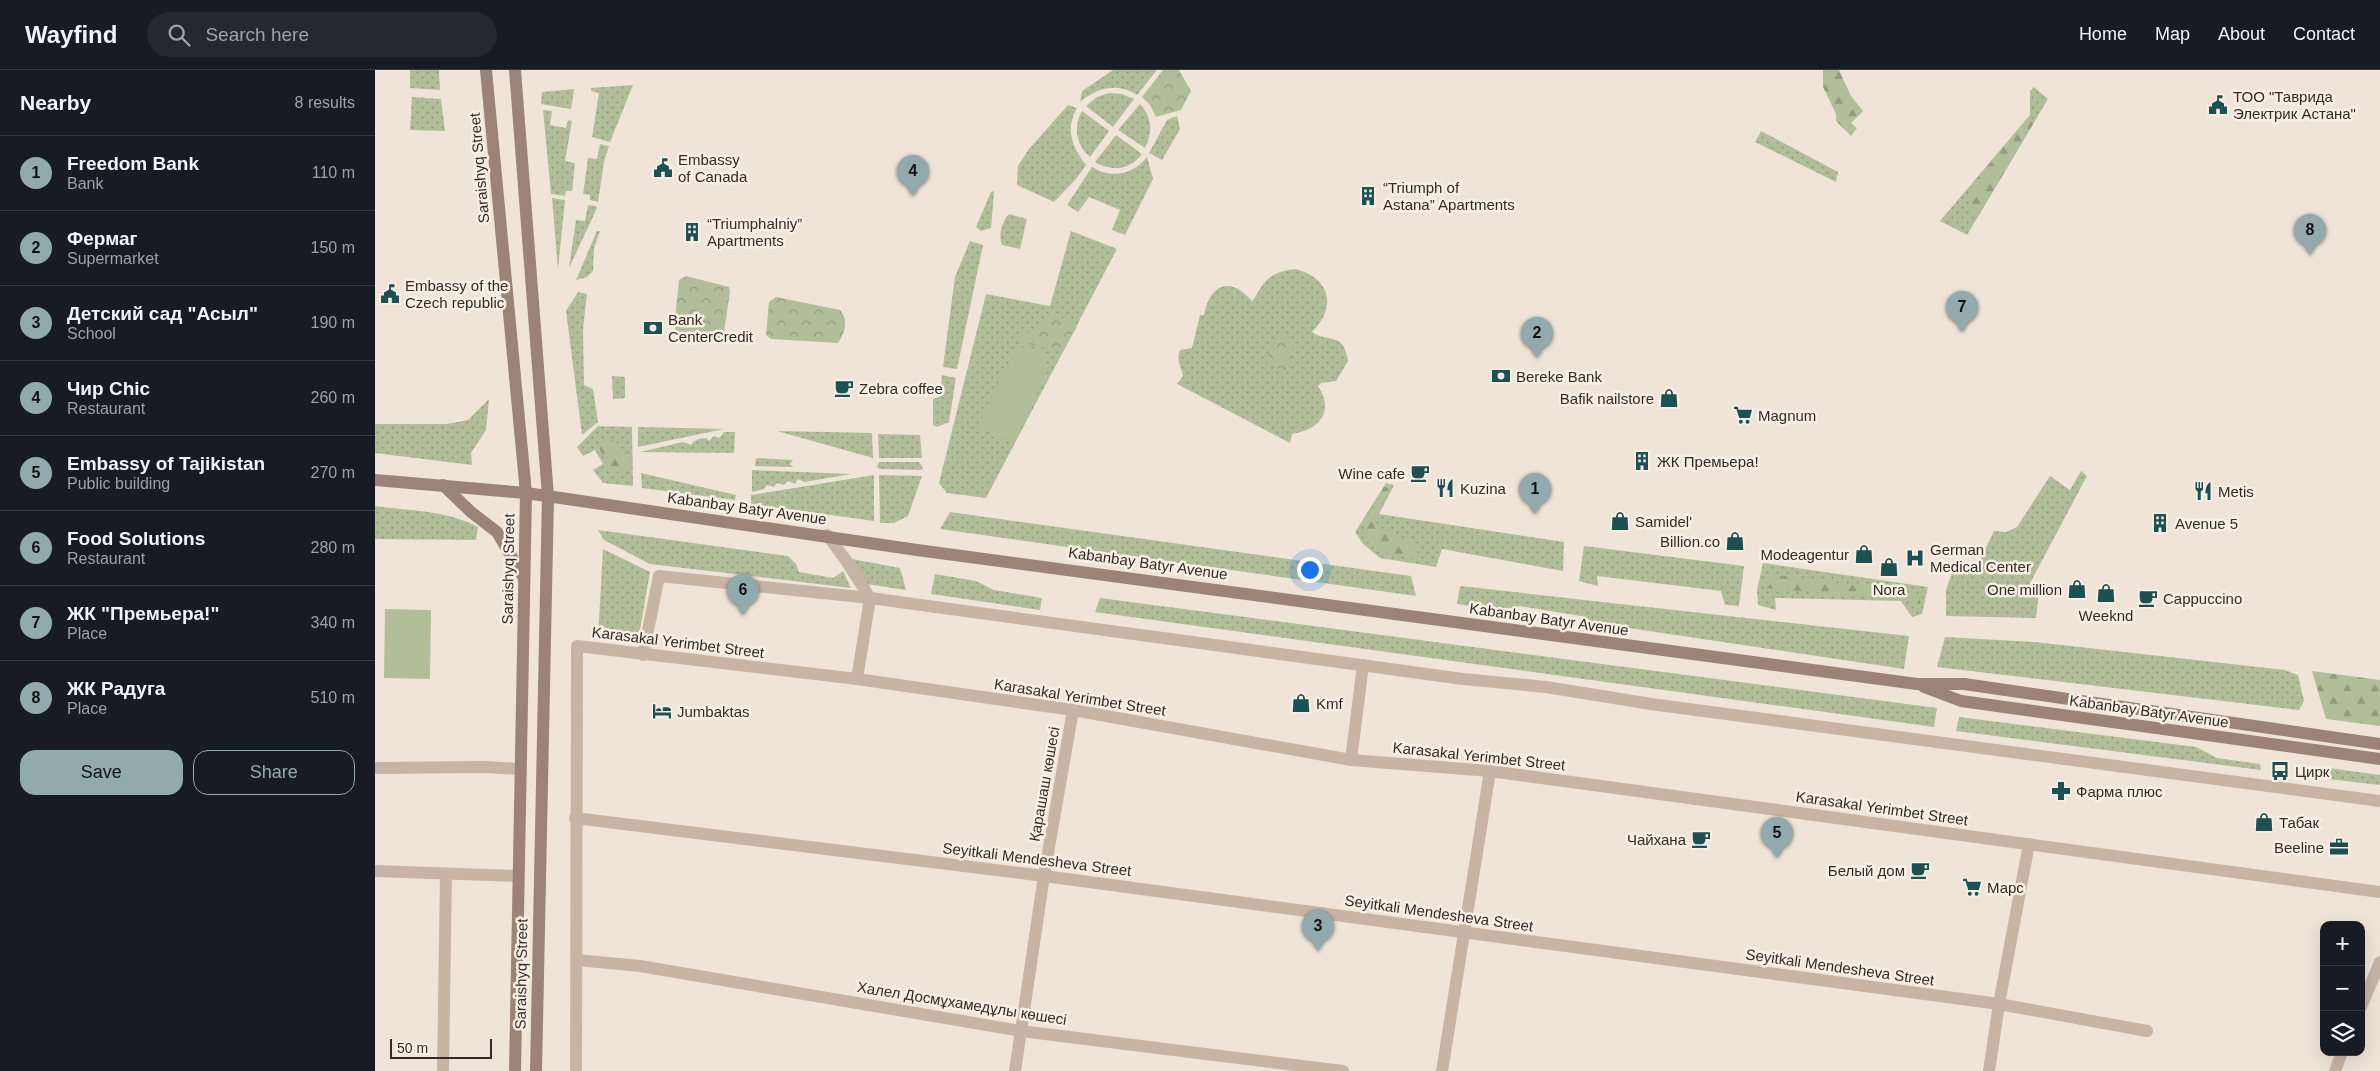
<!DOCTYPE html>
<meta charset="utf-8">
<style>
:root{--surface:#171b24;--page:#242831;--text:#f1f3f6;--muted:#9ea1a6;--line:#363941;--accent:#92aaad}
body{margin:0;font-family:Arial,sans-serif;background:var(--page);color:var(--text)}
.controls{position:absolute;right:15px;bottom:15px;display:grid;overflow:hidden;border-radius:10px;box-shadow:0 5px 20px #0002}
.controls button{width:45px;height:45px;display:grid;place-items:center;padding:0;border:0;border-bottom:1px solid var(--line);background:var(--surface);color:var(--text);font:25px sans-serif}
.scale{position:absolute;left:15px;bottom:12px;width:102px;box-sizing:border-box;padding-left:5px;border:2px solid #332a26;border-top:0;font-size:14px;line-height:18px;white-space:nowrap;color:#332a26;-webkit-text-stroke:4px #f8efe4;paint-order:stroke}
.you{position:absolute;left:934px;top:499px;width:18px;height:18px;margin:-12px;border:4px solid #fff;border-radius:50%;background:#1a73e8;box-shadow:0 0 0 8px #1a73e833}
.badge{display:grid;place-items:center;width:32px;height:32px;border-radius:50%;background:var(--accent);color:#111;font-size:16px;font-weight:700}
.pin{position:absolute;translate:-50% -41px;filter:drop-shadow(0 1px 2px #0008)}
.pin::after{content:'';position:absolute;top:26px;width:18px;height:15px;background:inherit;clip-path:polygon(0 0,100% 0,50% 100%)}
.list{margin:0;padding:0;list-style:none}
h2{display:flex;justify-content:space-between;align-items:center;height:65px;margin:0;padding:0 20px;font-size:21px}
h2 small{font-size:16px;font-weight:400;color:var(--muted)}
.list li{display:grid;grid-template-columns:32px 1fr auto;gap:15px;align-items:center;box-sizing:border-box;height:75px;padding:0 20px;border-top:1px solid var(--line)}
.list b{display:block;font-size:19px;white-space:nowrap}
.list p{margin:0;font-size:16px;white-space:nowrap;color:var(--muted)}
.list em{font-size:16px;font-style:normal;color:var(--muted)}
.actions{display:flex;gap:10px;padding:15px 20px}
.actions a{flex:1;padding:11px 0;border:1px solid var(--accent);border-radius:15px;text-align:center;font-size:18px;color:var(--accent)}
.actions .main{background:var(--accent);color:#111}
.icon{flex:none;width:28px;height:28px;fill:none;stroke:currentColor;stroke-width:2;stroke-linecap:round;stroke-linejoin:round}
.map{position:relative;flex:none;width:2005px;height:1001px;overflow:hidden}
header{display:flex;align-items:center;gap:30px;box-sizing:border-box;height:70px;padding:0 25px;background:var(--surface);border-bottom:1px solid var(--line)}
header strong{font-size:24px}
nav{display:flex;gap:28px;margin-inline-start:auto;font-size:18px}
.search{width:350px;height:45px;background:var(--page);display:flex;align-items:center;gap:12px;box-sizing:border-box;padding:0 18px;border-radius:28px;color:var(--muted);font-size:19px}
main{display:flex}
aside{flex:1;background:var(--surface)}
.map>svg:first-child{display:block}
.grass{fill:url(#grass-dots)}
.forest{fill:url(#forest-firs)}
.park{fill:url(#park-crowns)}
.pitch{fill:#b2be99}
.lines{fill:none;stroke-linecap:round;stroke-linejoin:round}
.street{stroke:#c7b4a5;stroke-width:12}
.secondary{stroke:#9b8377;stroke-width:12}
.labels{text-anchor:middle;dominant-baseline:central;stroke-width:5;stroke-linejoin:round;paint-order:stroke}
.poi-label{font-size:15px;fill:#332a26;stroke:#f8efe4;text-anchor:start}
.street-label{font-size:15px;fill:#332a26;stroke:#f8efe4}
</style>
<header>
<strong>Wayfind</strong>
<div class="search"><svg class="icon" aria-label="search" viewBox="0 0 24 24"><circle cx="10" cy="10" r="6"/><path d="M15 15l6 6"/></svg>Search here</div>
<nav><a>Home</a><a>Map</a><a>About</a><a>Contact</a></nav>
</header>
<main>
<aside>
<h2>Nearby<small>8 results</small></h2>
<ul class="list">
<li><span class="badge">1</span><div><b>Freedom Bank</b><p>Bank</p></div><em>110 m</em></li>
<li><span class="badge">2</span><div><b>Фермаг</b><p>Supermarket</p></div><em>150 m</em></li>
<li><span class="badge">3</span><div><b>Детский сад &quot;Асыл&quot;</b><p>School</p></div><em>190 m</em></li>
<li><span class="badge">4</span><div><b>Чир Chic</b><p>Restaurant</p></div><em>260 m</em></li>
<li><span class="badge">5</span><div><b>Embassy of Tajikistan</b><p>Public building</p></div><em>270 m</em></li>
<li><span class="badge">6</span><div><b>Food Solutions</b><p>Restaurant</p></div><em>280 m</em></li>
<li><span class="badge">7</span><div><b>ЖК &quot;Премьера!&quot;</b><p>Place</p></div><em>340 m</em></li>
<li><span class="badge">8</span><div><b>ЖК Радуга</b><p>Place</p></div><em>510 m</em></li>
</ul>
<div class="actions"><a class="main">Save</a><a>Share</a></div>
</aside>
<div class="map">
<svg width="2005" height="1001" viewBox="0 0 2005 1001">
<defs>
<pattern id="grass-dots" width="8" height="8" patternUnits="userSpaceOnUse" patternTransform="scale(1.25)"><rect width="8" height="8" fill="#b2be99"/><path d="M2 2h.1M6 6h.1" fill="none" stroke="#919b7d" stroke-width="1.8" stroke-linecap="round"/></pattern>
<pattern id="forest-firs" width="22" height="20" patternUnits="userSpaceOnUse" patternTransform="scale(1.25)"><rect width="22" height="20" fill="#b2be99"/><path d="M5 1l3.5 6h-7zM16 11l3.5 6h-7z" fill="#919b7d"/></pattern>
<pattern id="park-crowns" width="20" height="18" patternUnits="userSpaceOnUse" patternTransform="scale(1.25)"><rect width="20" height="18" fill="#b2be99"/><path d="M2 6a3 3 0 1 1 6 0M12 15a3 3 0 1 1 6 0" fill="none" stroke="#919b7d"/></pattern>
</defs>
<rect width="100%" height="100%" fill="#f0e4d8"/>
<g class="grass">
<path d="M35,0H64L65,20L35,18Z"/>
<path d="M738,0H782L762,25C742,12 722,18 705,32L707,21Z"/>
<path d="M258,15L235,72L217,67L224,23L216,21V18Z"/>
<path d="M1659,17L1673,29L1592,165L1565,151L1655,45V21Z"/>
<path d="M199,19L196,39L166,34L167,22Z"/>
<path d="M734,23L747,24L759,29L738,57L711,36L722,27Z"/>
<path d="M37,27L66,29L70,61L35,60Z"/>
<path d="M765,34C777,47 778,62 770,78L743,60Z"/>
<path d="M693,35L702,38C690,59 697,77 711,95L701,109L679,132L642,115L643,96L654,79Z"/>
<path d="M168,40L177,41L175,55L191,58L193,50L197,51L190,91L200,93L197,121H191L190,126L176,124Z"/>
<path d="M707,41L734,61L715,87C701,75 698,57 707,41Z"/>
<path d="M802,46L805,59L787,90L774,83L792,50Z"/>
<path d="M1386,61L1463,102L1461,112L1380,72Z"/>
<path d="M741,65L767,84C755,100 737,102 720,92Z"/>
<path d="M225,74L234,76L229,92L223,132L215,130V125L208,124L213,88L222,89Z"/>
<path d="M772,87L778,109L750,165L737,160L745,140L714,127L703,142L692,135L717,97C736,109 758,105 772,87Z"/>
<path d="M619,121L616,158L606,161L601,157L616,122Z"/>
<path d="M177,128L190,130L183,199Z"/>
<path d="M213,135L221,136L222,138L194,198L201,150L210,151Z"/>
<path d="M634,144L652,149L645,179L627,175C623,166 627,151 634,144Z"/>
<path d="M222,161H225L219,178L218,201L212,207L201,210Z"/>
<path d="M696,161L742,179L611,428L572,423L564,413L611,224L675,236Z"/>
<path d="M595,171L608,175L582,299L568,297L580,207Z"/>
<path d="M921,199C956,209 962,237 937,262C954,274 968,260 973,291L961,311L946,313L943,316C960,342 944,360 917,364L915,373L802,314L808,306C806,296 801,290 805,280L817,278L825,245H829C835,213 856,206 877,231C879,229 880,227 882,224C891,207 901,201 921,199Z"/>
<path d="M203,222L212,224L208,259L209,315L218,319L223,352L207,365L191,241Z"/>
<path d="M567,305L581,308L574,352L562,357L558,355V329L565,326Z"/>
<path d="M237,306L250,307V328L238,329Z"/>
<path d="M114,329L111,360L96,383L97,395L0,383V354H72L93,350Z"/>
<path d="M223,356L257,357L258,416L228,413L218,400L228,394L220,380L208,386L202,377Z"/>
<path d="M263,357L349,359L263,377Z"/>
<path d="M402,361L497,363L498,388Z"/>
<path d="M349,362H360L359,383L265,382L308,372L316,375C320,369 324,369 331,368L334,371L339,366L344,368Z"/>
<path d="M503,364L545,365L547,388H504Z"/>
<path d="M381,388L418,390L415,394L418,397L380,396Z"/>
<path d="M504,392H544L548,398L546,400L505,399L502,397Z"/>
<path d="M377,400L477,404L429,412L423,409L420,414L413,411L409,415L402,413L399,417L392,415L389,419L377,422Z"/>
<path d="M1706,401L1712,406L1655,513L1664,523L1661,548L1571,546V520L1581,491L1599,502L1619,461L1631,462L1642,457L1675,406L1695,420Z"/>
<path d="M266,403L361,425L360,430L267,418Z"/>
<path d="M499,405V451L376,434V425Z"/>
<path d="M504,405L547,406L533,446L519,453H505Z"/>
<path d="M1011,413L1019,415L1004,444L1189,472L1188,501L1067,479L1061,497L1005,488L988,474L980,462Z"/>
<path d="M0,436C35,441 71,440 103,457L101,470L0,469Z"/>
<path d="M575,442L1036,506L1041,526L565,459Z"/>
<path d="M223,460L413,486L421,494L424,502L458,508L468,501L476,518L275,494L229,470Z"/>
<path d="M1209,476L1369,496L1364,536L1350,535L1346,521L1222,506L1223,516L1204,511Z"/>
<path d="M228,479L275,502L263,571L254,573L223,568Z"/>
<path d="M477,489L525,498L531,520L491,514Z"/>
<path d="M1388,493L1553,517L1547,544L1537,547L1526,531L1400,528L1401,540L1383,535L1382,520Z"/>
<path d="M560,504L601,511L619,520L667,528L665,540L556,524Z"/>
<path d="M1085,516L1534,566L1529,599L1220,553L1206,546L1145,536L1127,540L1082,534Z"/>
<path d="M725,528L1562,638L1559,657L720,542Z"/>
<path d="M1570,567L1660,572L1910,600L1923,605L1929,631L1924,640L1562,597Z"/>
<path d="M1584,647L1821,677L1842,688L1885,694L1886,700L1581,661Z"/>
<path d="M1947,697L2005,705V715L1928,706L1926,699Z"/>
</g>
<g class="forest">
<path d="M1448,0H1464L1476,26L1488,41L1476,53L1482,58L1476,66L1461,51V44L1448,17Z"/>
<path d="M1655,45L1658,54L1601,150L1594,130L1598,113Z"/>
<path d="M236,370L242,373L256,391C251,400 245,403 235,403L232,399V392L224,378L227,372Z"/>
<path d="M1009,417L1017,418L1000,451L1004,458L1040,474L1044,489L1012,483L996,474L989,455Z"/>
<path d="M1393,504L1544,524L1546,537H1539L1534,530L1391,518Z"/>
<path d="M1937,601L2005,610V656L1951,649Z"/>
</g>
<g class="park">
<path d="M788,0H804L816,21L806,40L781,47L775,35L767,27Z"/>
<path d="M311,206L354,217L355,222L349,262L345,268H306L300,258V249L304,210Z"/>
<path d="M401,227L465,240C474,250 470,263 463,273L396,269L391,265L394,232Z"/>
<path d="M679,244L702,256L688,282L640,271Z"/>
<path d="M906,259C923,268 919,289 910,301L906,297L902,299L890,291Z"/>
</g>
<g class="pitch">
<path d="M642,276L674,284L667,313L639,373L603,357Z"/>
<path d="M10,539L56,540L55,609L9,608Z"/>
</g>
<g class="lines">
<g class="street">
<path d="M452,465L470,489L495,528L482,609"/>
<path d="M268,585L284,506L495,528L1088,609L1171,617L1276,634L2005,731"/>
<path d="M976,690L988,595"/>
<path d="M0,698L110,697L145,699"/>
<path d="M200,748L669,806L1624,934L1772,961"/>
<path d="M0,801L143,806"/>
<path d="M202,890L265,896L646,961L968,1001"/>
<path d="M1986,937L2005,892"/>
<path d="M68,1001L71,804"/>
<path d="M201,1001L202,576L482,609L698,640L976,690L1115,701L2005,822"/>
<path d="M640,1001L669,806L698,640"/>
<path d="M1067,1001L1115,701"/>
<path d="M1614,1001L1624,934L1654,774"/>
<path d="M1960,1001L1967,982"/>
</g>
<g class="secondary">
<path d="M111,0L151,423L140,1001"/>
<path d="M140,0L173,426L161,1001"/>
<path d="M0,410L151,423L542,480L1542,614H1589L2005,674"/>
<path d="M68,415L96,442L122,462L149,508"/>
<path d="M1549,617L1586,631L2005,689"/>
</g>
</g>
<defs>
<g id="civic-bare" transform="scale(1.5)"><path d="M-.6-6.5H3V-4.5H.6V-3L4-1V1h2V6H-6V1h2V-1L-.6-3ZM-1.2 2.5V6h2.4V2.5Z" fill="#1d5053" stroke="#f8efe4" stroke-width="2.5" paint-order="stroke"/></g>
<g id="building-bare" transform="scale(1.5)"><path d="M-4-6H4V6H1V3H-1V6H-4ZM-2.5-4.3h1.7v1.8h-1.7ZM.8-4.3h1.7v1.8H.8ZM-2.5-1h1.7V.8h-1.7ZM.8-1h1.7V.8H.8Z" fill="#1d5053" stroke="#f8efe4" stroke-width="2.5" paint-order="stroke"/></g>
<g id="bank-bare" transform="scale(1.5)"><path d="M-6-4H6V4H-6ZM0-2.3a2.3 2.3 0 1 0 0 4.6a2.3 2.3 0 1 0 0-4.6Z" fill="#1d5053" stroke="#f8efe4" stroke-width="2.5" paint-order="stroke"/></g>
<g id="cafe-bare" transform="scale(1.5)"><path d="M-5.5-4.5H6V0H3Q3 3.5 0 3.5H-2.5Q-5.5 3.5-5.5 0ZM3-3.2v2h1.7v-2ZM-6 4.5H4V6H-6Z" fill="#1d5053" stroke="#f8efe4" stroke-width="2.5" paint-order="stroke"/></g>
<g id="shop-bare" transform="scale(1.5)"><path d="M-5-2.5h2.3a2.7 3.5 0 0 1 5.4 0H5L5.5 6h-11ZM-1.5-2.5h3a1.5 2.3 0 0 0-3 0Z" fill="#1d5053" stroke="#f8efe4" stroke-width="2.5" paint-order="stroke"/></g>
<g id="supermarket-bare" transform="scale(1.5)"><path d="M-6-5.5h2.5l.6 2H6L4.5 2H-2.5L-4.4-4H-6ZM-1.5 3.2a1.3 1.3 0 1 0 .1 0ZM3 3.2a1.3 1.3 0 1 0 .1 0Z" fill="#1d5053" stroke="#f8efe4" stroke-width="2.5" paint-order="stroke"/></g>
<g id="restaurant-bare" transform="scale(1.5)"><path d="M-5-6h1v4h1v-4h1v4h1v-4h1v5L-1.5 .5V6h-2V.5L-5-1ZM5-6V6H3V1.5H1.5Q1.5-4 5-6Z" fill="#1d5053" stroke="#f8efe4" stroke-width="2.5" paint-order="stroke"/></g>
<g id="hospital-bare" transform="scale(1.5)"><path d="M-5-5h3v3.5h4V-5h3V5h-3V1.5h-4V5h-3Z" fill="#1d5053" stroke="#f8efe4" stroke-width="2.5" paint-order="stroke"/></g>
<g id="hotel-bare" transform="scale(1.5)"><path d="M-6-4.5h1.5V1H6V5H4.5V3h-9V5H-6ZM-4 0a1.8 1.8 0 1 1 3.6 0ZM.5 0V-2.5h3Q6-2.5 6 0Z" fill="#1d5053" stroke="#f8efe4" stroke-width="2.5" paint-order="stroke"/></g>
<g id="bus-bare" transform="scale(1.5)"><path d="M-5-6H5V4H4V6H2V4H-2V6H-4V4H-5ZM-3.5-4V0h7V-4ZM-3.5 1.2v1.5H-2V1.2ZM2 1.2v1.5H3.5V1.2Z" fill="#1d5053" stroke="#f8efe4" stroke-width="2.5" paint-order="stroke"/></g>
<g id="pharmacy-bare" transform="scale(1.5)"><path d="M-2-6h4v4h4v4h-4v4h-4v-4h-4v-4h4Z" fill="#1d5053" stroke="#f8efe4" stroke-width="2.5" paint-order="stroke"/></g>
<g id="office-bare" transform="scale(1.5)"><path d="M-6-3h4V-5.5h4V-3h4V5H-6ZM-1-4.5V-3h2v-1.5ZM-6 0V1H6V0Z" fill="#1d5053" stroke="#f8efe4" stroke-width="2.5" paint-order="stroke"/></g>
</defs>
<g fill-rule="evenodd">
<use href="#civic-bare" x="1843" y="35"/>
<use href="#civic-bare" x="288" y="98"/>
<use href="#building-bare" x="993" y="126"/>
<use href="#building-bare" x="317" y="162"/>
<use href="#civic-bare" x="15" y="224"/>
<use href="#bank-bare" x="278" y="258"/>
<use href="#bank-bare" x="1126" y="306"/>
<use href="#cafe-bare" x="469" y="318"/>
<use href="#shop-bare" x="1294" y="328"/>
<use href="#supermarket-bare" x="1368" y="345"/>
<use href="#building-bare" x="1267" y="391"/>
<use href="#cafe-bare" x="1045" y="403"/>
<use href="#restaurant-bare" x="1070" y="418"/>
<use href="#restaurant-bare" x="1828" y="421"/>
<use href="#shop-bare" x="1245" y="451"/>
<use href="#building-bare" x="1785" y="453"/>
<use href="#shop-bare" x="1360" y="471"/>
<use href="#shop-bare" x="1489" y="484"/>
<use href="#hospital-bare" x="1540" y="488"/>
<use href="#shop-bare" x="1514" y="497"/>
<use href="#shop-bare" x="1702" y="519"/>
<use href="#shop-bare" x="1731" y="523"/>
<use href="#cafe-bare" x="1773" y="528"/>
<use href="#shop-bare" x="926" y="633"/>
<use href="#hotel-bare" x="287" y="641"/>
<use href="#bus-bare" x="1905" y="701"/>
<use href="#pharmacy-bare" x="1686" y="721"/>
<use href="#shop-bare" x="1889" y="752"/>
<use href="#cafe-bare" x="1326" y="769"/>
<use href="#office-bare" x="1964" y="777"/>
<use href="#cafe-bare" x="1545" y="800"/>
<use href="#supermarket-bare" x="1597" y="817"/>
</g>
<g class="labels">
<g class="poi-label">
<text x="1858" y="26">ТОО "Таврида<tspan x="1858" dy="17">Электрик Астана"</tspan></text>
<text x="303" y="89">Embassy<tspan x="303" dy="17">of Canada</tspan></text>
<text x="1008" y="117">“Triumph of<tspan x="1008" dy="17">Astana” Apartments</tspan></text>
<text x="332" y="153">“Triumphalniy”<tspan x="332" dy="17">Apartments</tspan></text>
<text x="30" y="215">Embassy of the<tspan x="30" dy="17">Czech republic</tspan></text>
<text x="293" y="249">Bank<tspan x="293" dy="17">CenterCredit</tspan></text>
<text x="1141" y="306">Bereke Bank</text>
<text x="484" y="318">Zebra coffee</text>
<text x="1279" y="328" text-anchor="end">Bafik nailstore</text>
<text x="1383" y="345">Magnum</text>
<text x="1282" y="391">ЖК Премьера!</text>
<text x="1030" y="403" text-anchor="end">Wine cafe</text>
<text x="1085" y="418">Kuzina</text>
<text x="1843" y="421">Metis</text>
<text x="1260" y="451">Samidel'</text>
<text x="1800" y="453">Avenue 5</text>
<text x="1345" y="471" text-anchor="end">Billion.co</text>
<text x="1555" y="479">German<tspan x="1555" dy="17">Medical Center</tspan></text>
<text x="1474" y="484" text-anchor="end">Modeagentur</text>
<text x="1514" y="519" text-anchor="middle">Nora</text>
<text x="1687" y="519" text-anchor="end">One million</text>
<text x="1788" y="528">Cappuccino</text>
<text x="1731" y="545" text-anchor="middle">Weeknd</text>
<text x="941" y="633">Kmf</text>
<text x="302" y="641">Jumbaktas</text>
<text x="1920" y="701">Цирк</text>
<text x="1701" y="721">Фарма плюс</text>
<text x="1904" y="752">Табак</text>
<text x="1311" y="769" text-anchor="end">Чайхана</text>
<text x="1949" y="777" text-anchor="end">Beeline</text>
<text x="1530" y="800" text-anchor="end">Белый дом</text>
<text x="1612" y="817">Марс</text>
</g>
<g class="street-label">
<text transform="translate(104 98) rotate(-95)">Saraishyq Street</text>
<text transform="translate(372 438) rotate(8)">Kabanbay Batyr Avenue</text>
<text transform="translate(773 493) rotate(8)">Kabanbay Batyr Avenue</text>
<text transform="translate(133 499) rotate(-89)">Saraishyq Street</text>
<text transform="translate(1174 549) rotate(8)">Kabanbay Batyr Avenue</text>
<text transform="translate(303 572) rotate(7)">Karasakal Yerimbet Street</text>
<text transform="translate(705 627) rotate(9)">Karasakal Yerimbet Street</text>
<text transform="translate(1774 641) rotate(8)">Kabanbay Batyr Avenue</text>
<text transform="translate(1104 686) rotate(6)">Karasakal Yerimbet Street</text>
<text transform="translate(669 714) rotate(-80)">Қарашаш көшесі</text>
<text transform="translate(1507 738) rotate(8)">Karasakal Yerimbet Street</text>
<text transform="translate(662 789) rotate(7)">Seyitkali Mendesheva Street</text>
<text transform="translate(1064 843) rotate(8)">Seyitkali Mendesheva Street</text>
<text transform="translate(1465 897) rotate(8)">Seyitkali Mendesheva Street</text>
<text transform="translate(146 904) rotate(-89)">Saraishyq Street</text>
<text transform="translate(587 933) rotate(9)">Халел Досмұхамедұлы көшесі</text>
</g>
</g>
</svg>
<div class="controls">
<button>+</button>
<button>−</button>
<button><svg class="icon" aria-label="layers" viewBox="0 0 24 24"><path d="M12 4l9 5-9 5-9-5zM3 14l9 5 9-5"/></svg></button>
</div>
<div class="scale">50 m</div>
<div class="you"></div>
<div class="pin badge" style="left:1160px;top:444px">1</div>
<div class="pin badge" style="left:1162px;top:288px">2</div>
<div class="pin badge" style="left:943px;top:881px">3</div>
<div class="pin badge" style="left:538px;top:126px">4</div>
<div class="pin badge" style="left:1402px;top:788px">5</div>
<div class="pin badge" style="left:368px;top:545px">6</div>
<div class="pin badge" style="left:1587px;top:262px">7</div>
<div class="pin badge" style="left:1935px;top:185px">8</div>
</div>
</main>
